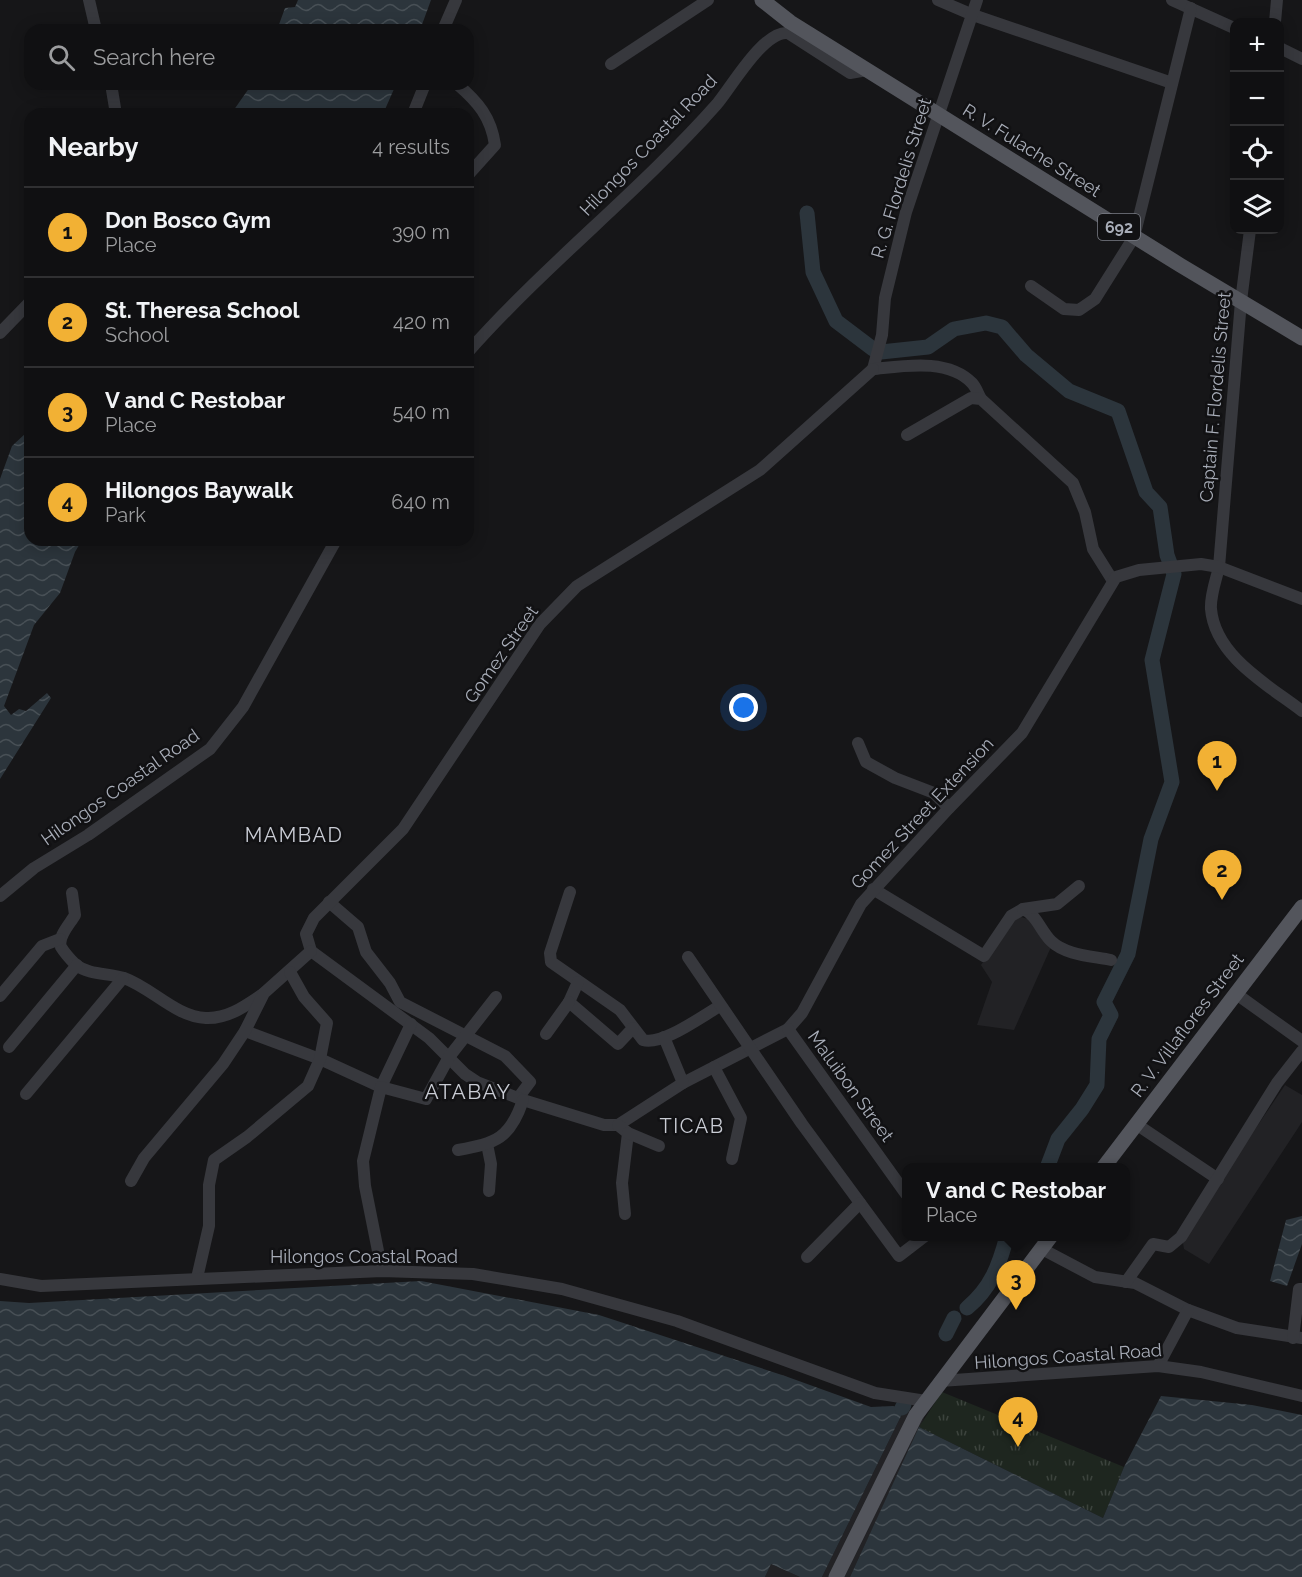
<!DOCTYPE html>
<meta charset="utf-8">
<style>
:root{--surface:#101012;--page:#1e1e20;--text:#f1f3f6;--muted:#9c9d9f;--line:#303032;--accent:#f2b134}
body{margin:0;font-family:Raleway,sans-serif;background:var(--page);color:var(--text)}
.controls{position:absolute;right:18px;top:18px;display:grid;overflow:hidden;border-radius:12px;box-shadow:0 3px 15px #0003}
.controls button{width:54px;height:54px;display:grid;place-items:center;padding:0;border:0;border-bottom:2px solid var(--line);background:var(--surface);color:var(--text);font:30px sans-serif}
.you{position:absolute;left:744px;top:708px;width:21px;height:21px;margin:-15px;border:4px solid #fff;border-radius:50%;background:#1a73e8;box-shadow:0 0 0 9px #1a73e833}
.badge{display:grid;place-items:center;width:39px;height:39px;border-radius:50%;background:var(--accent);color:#111;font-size:20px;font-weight:700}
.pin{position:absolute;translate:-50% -50px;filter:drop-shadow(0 2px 3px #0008)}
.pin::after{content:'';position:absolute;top:32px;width:21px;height:18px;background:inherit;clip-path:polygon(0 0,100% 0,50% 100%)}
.popup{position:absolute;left:902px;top:1163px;width:228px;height:78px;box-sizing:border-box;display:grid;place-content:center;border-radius:12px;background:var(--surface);filter:drop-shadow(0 2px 4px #0005);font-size:20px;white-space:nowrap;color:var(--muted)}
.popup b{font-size:22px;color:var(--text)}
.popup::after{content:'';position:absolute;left:50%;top:100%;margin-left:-12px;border:12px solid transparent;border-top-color:var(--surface)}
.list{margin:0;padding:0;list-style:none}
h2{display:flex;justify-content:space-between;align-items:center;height:78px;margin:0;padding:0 24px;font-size:26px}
h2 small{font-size:20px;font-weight:400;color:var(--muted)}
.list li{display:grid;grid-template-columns:39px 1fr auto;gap:18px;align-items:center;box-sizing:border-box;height:90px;padding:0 24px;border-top:2px solid var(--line)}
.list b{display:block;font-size:22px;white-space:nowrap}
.list p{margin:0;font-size:20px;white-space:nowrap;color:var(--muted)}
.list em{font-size:20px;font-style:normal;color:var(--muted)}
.icon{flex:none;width:33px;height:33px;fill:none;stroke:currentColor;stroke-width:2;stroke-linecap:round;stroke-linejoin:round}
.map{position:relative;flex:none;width:1302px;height:1577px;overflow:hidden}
.search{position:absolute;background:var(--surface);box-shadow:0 3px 15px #0003;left:24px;top:24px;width:450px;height:66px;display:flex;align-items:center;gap:15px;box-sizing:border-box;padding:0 21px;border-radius:18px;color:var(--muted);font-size:22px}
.panel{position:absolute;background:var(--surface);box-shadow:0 3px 15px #0003;left:24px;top:108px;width:450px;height:438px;border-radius:18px}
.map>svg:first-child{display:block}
.built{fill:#222225}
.park{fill:url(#park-tufts)}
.water{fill:url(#water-waves)}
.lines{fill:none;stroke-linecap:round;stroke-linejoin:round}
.river{stroke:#2c353c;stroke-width:15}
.minor{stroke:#37383d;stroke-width:12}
.major{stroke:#53555c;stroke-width:15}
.labels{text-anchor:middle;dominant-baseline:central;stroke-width:5;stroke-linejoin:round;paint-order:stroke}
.shield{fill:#111113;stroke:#7b7e86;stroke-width:1.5}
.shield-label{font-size:16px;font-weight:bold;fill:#a8adb8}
.street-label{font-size:18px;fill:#a8adb8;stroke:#111113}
.neighbourhood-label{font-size:20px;letter-spacing:1.5px;fill:#c9ccd4;stroke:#111113}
.quarter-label{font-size:21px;letter-spacing:1.5px;fill:#c9ccd4;stroke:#111113}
</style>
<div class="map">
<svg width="1302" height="1577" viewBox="0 0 1302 1577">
<defs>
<pattern id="park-tufts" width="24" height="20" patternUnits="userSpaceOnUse" patternTransform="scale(1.5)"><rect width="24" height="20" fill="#1e261f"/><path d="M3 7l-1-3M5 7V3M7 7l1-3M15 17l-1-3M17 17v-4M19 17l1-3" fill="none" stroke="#3c433d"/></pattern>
<pattern id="water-waves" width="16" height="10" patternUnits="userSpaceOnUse" patternTransform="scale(1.5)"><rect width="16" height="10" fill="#2c353c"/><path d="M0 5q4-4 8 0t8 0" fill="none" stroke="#485056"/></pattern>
</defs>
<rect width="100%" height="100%" fill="#161618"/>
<g class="built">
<path d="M1018,916L1034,921L1051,947L1014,1030L977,1025L992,982L981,965L1007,927Z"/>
<path d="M1285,1085L1302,1095V1122L1209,1264L1184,1249L1182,1237Z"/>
<path d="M905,1408L924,1418L850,1577H822Z"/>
<path d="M771,1564L800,1577H765Z"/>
</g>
<path class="park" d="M942,1392L1124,1467L1103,1518L919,1427Z"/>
<g class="water">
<path d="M298,0H431L420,30H277L285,8L295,7Z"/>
<path d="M252,84H400L394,89L383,114H231Z"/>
<path d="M30,411V540H82L75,552L60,593L34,625L4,706L11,715L19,709L26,711L47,693L51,698L0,779V479L12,446L26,433Z"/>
<path d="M1302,1216V1244L1287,1286L1270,1281L1286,1220Z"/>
<path d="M421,1281L599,1315L785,1376L871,1407L893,1406L905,1408L822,1577H800L771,1564L765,1577H0V1301L29,1303Z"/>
<path d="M1161,1396L1252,1405L1302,1415V1577H850L919,1427L1103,1518L1124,1467Z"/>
</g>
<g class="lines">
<g class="river">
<path d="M807,213L813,272L836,321L873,349"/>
<path d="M881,352L928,347L954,329L986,323L1002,327L1026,355L1069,391L1118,411L1146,492L1160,507L1167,555L1174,574L1152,660L1172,782L1151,839L1128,954L1104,1002L1111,1015L1099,1039L1097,1085L1082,1109L1058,1139L1047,1168"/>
<path d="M967,1308C991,1288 999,1266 1007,1236"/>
<path d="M946,1334L954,1318"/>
<path d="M902,1408L904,1405"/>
</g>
<g class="minor">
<path d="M89,0L96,30"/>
<path d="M938,0L973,15L1172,83"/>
<path d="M1172,0L1234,28"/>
<path d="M1275,22L1277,0"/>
<path d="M443,30L456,0"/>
<path d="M1280,48L1302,59"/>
<path d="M611,64L708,0"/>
<path d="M111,84L116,114"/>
<path d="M457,84C478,102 491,117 495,145L468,175"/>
<path d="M413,114L425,84"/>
<path d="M1250,230L1241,301L1219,567C1216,580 1210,596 1211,609C1215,656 1268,685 1302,711"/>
<path d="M1031,286L1064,309L1079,310L1095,299L1134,237L1191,8"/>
<path d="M0,333L30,302"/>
<path d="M468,352C546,264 639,192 717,104C732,86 764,30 788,33L850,73L867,70"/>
<path d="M873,369L882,335L885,298L906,212L977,0"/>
<path d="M873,369C904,366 948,358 972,383C976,387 978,394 981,399"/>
<path d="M907,435L971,398L981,399L1073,483L1085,512L1093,549L1113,581"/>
<path d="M858,743L866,762L895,778L934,793L949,808"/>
<path d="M873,889L984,956L1011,916L1023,909C1037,915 1040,930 1051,941C1065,955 1092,956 1111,960"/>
<path d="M570,892L550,953L551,962L620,1010L643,1040C662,1046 702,1016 720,1006"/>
<path d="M72,893L75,915C70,924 57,937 61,947C64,952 72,961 76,965C89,975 109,973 124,978C152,988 176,1017 206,1018C228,1019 245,1006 263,994"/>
<path d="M0,896L34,868L88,835L210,749L243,707L336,540"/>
<path d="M329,902L358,927L366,952L390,983L400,1002L505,1056L530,1082L518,1098"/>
<path d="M1023,909L1057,904L1079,886"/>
<path d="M311,951L429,1038L465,1074L477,1082L523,1100L604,1125H618L683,1083L788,1029L802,1013L861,904L949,808L1022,733L1116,577L1139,570L1201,564L1219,567L1302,599"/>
<path d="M311,951L306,934L314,918L403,829L540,624L577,586L760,470L873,369"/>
<path d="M688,957L802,1124L899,1256L925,1236"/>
<path d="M578,982L569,1002L618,1044L633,1028"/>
<path d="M1235,993L1302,1041"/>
<path d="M0,996L42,946L60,939"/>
<path d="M788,1029L906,1194"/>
<path d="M245,1031L320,1059L381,1087L411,1024"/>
<path d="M546,1034L569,1002"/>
<path d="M664,1037L683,1083"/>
<path d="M9,1047L77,965"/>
<path d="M714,1067L741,1118L732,1159"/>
<path d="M26,1094L123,978"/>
<path d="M1136,1124L1218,1179"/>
<path d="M618,1125L628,1133L622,1183L625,1214"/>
<path d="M628,1133L659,1146"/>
<path d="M487,1144L491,1164L489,1191"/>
<path d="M458,1150C496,1143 510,1139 523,1100"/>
<path d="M131,1181L144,1158L223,1064L245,1031L264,993L311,951"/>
<path d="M1042,1249L1095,1277L1135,1283L1188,1310L1237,1328L1302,1338"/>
<path d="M807,1257L860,1203"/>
<path d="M382,1271L365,1186L363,1161L381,1087L426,1099L449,1057L496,997"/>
<path d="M197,1278L209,1226V1185L214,1160L247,1137L308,1086L320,1059L327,1023L304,997L290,972"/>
<path d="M0,1279L41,1286L382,1271L473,1274L562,1289L677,1321L875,1393L926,1401"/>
<path d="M1126,1282L1153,1244L1169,1247L1181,1237L1277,1083L1302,1051"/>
<path d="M1293,1338L1299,1289H1302"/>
<path d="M1158,1366L1188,1310"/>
<path d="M940,1381L1158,1366L1201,1372L1302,1396"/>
</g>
<g class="major">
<path d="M762,0L790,22L1180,265L1302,338"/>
<path d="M1103,1168L1302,907"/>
<path d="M836,1577L916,1415L1051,1236"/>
</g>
</g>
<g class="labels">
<rect class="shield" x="1098" y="214" width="42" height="26" rx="4.5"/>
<g class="shield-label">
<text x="1119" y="227">692</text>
</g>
<g class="street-label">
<text transform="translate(648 145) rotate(-46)">Hilongos Coastal Road</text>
<text transform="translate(1032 150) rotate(32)">R. V. Fulache Street</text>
<text transform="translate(901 178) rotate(-73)">R. G. Flordelis Street</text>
<text transform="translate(1215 397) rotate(-85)">Captain F. Flordelis Street</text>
<text transform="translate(501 654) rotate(-55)">Gomez Street</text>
<text transform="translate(120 787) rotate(-35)">Hilongos Coastal Road</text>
<text transform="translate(922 813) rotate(-47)">Gomez Street Extension</text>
<text transform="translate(1187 1025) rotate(-53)">R. V. Villaflores Street</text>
<text transform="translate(851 1086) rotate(54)">Maluibon Street</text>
<text x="364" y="1256">Hilongos Coastal Road</text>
<text transform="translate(1068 1356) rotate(-4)">Hilongos Coastal Road</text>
</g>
<g class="neighbourhood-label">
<text x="294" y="835">MAMBAD</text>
<text x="692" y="1126">TICAB</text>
</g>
<g class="quarter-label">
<text x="468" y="1091">ATABAY</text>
</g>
</g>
</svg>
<div class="controls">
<button>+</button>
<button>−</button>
<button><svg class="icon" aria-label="locate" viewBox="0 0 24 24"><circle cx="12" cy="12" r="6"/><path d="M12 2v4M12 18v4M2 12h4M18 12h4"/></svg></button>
<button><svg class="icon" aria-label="layers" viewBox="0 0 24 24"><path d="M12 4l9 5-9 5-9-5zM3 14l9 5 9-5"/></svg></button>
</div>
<div class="you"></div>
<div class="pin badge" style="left:1217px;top:791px">1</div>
<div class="pin badge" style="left:1222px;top:900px">2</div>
<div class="pin badge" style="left:1016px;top:1310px">3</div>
<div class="popup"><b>V and C Restobar</b>Place</div>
<div class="pin badge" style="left:1018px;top:1447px">4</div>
<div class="search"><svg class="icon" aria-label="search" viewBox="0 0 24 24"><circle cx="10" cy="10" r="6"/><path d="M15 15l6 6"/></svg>Search here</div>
<section class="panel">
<h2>Nearby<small>4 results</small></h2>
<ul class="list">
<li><span class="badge">1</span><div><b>Don Bosco Gym</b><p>Place</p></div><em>390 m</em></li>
<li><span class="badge">2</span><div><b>St. Theresa School</b><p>School</p></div><em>420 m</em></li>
<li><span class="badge">3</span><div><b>V and C Restobar</b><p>Place</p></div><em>540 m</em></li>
<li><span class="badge">4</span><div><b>Hilongos Baywalk</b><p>Park</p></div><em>640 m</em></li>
</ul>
</section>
</div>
